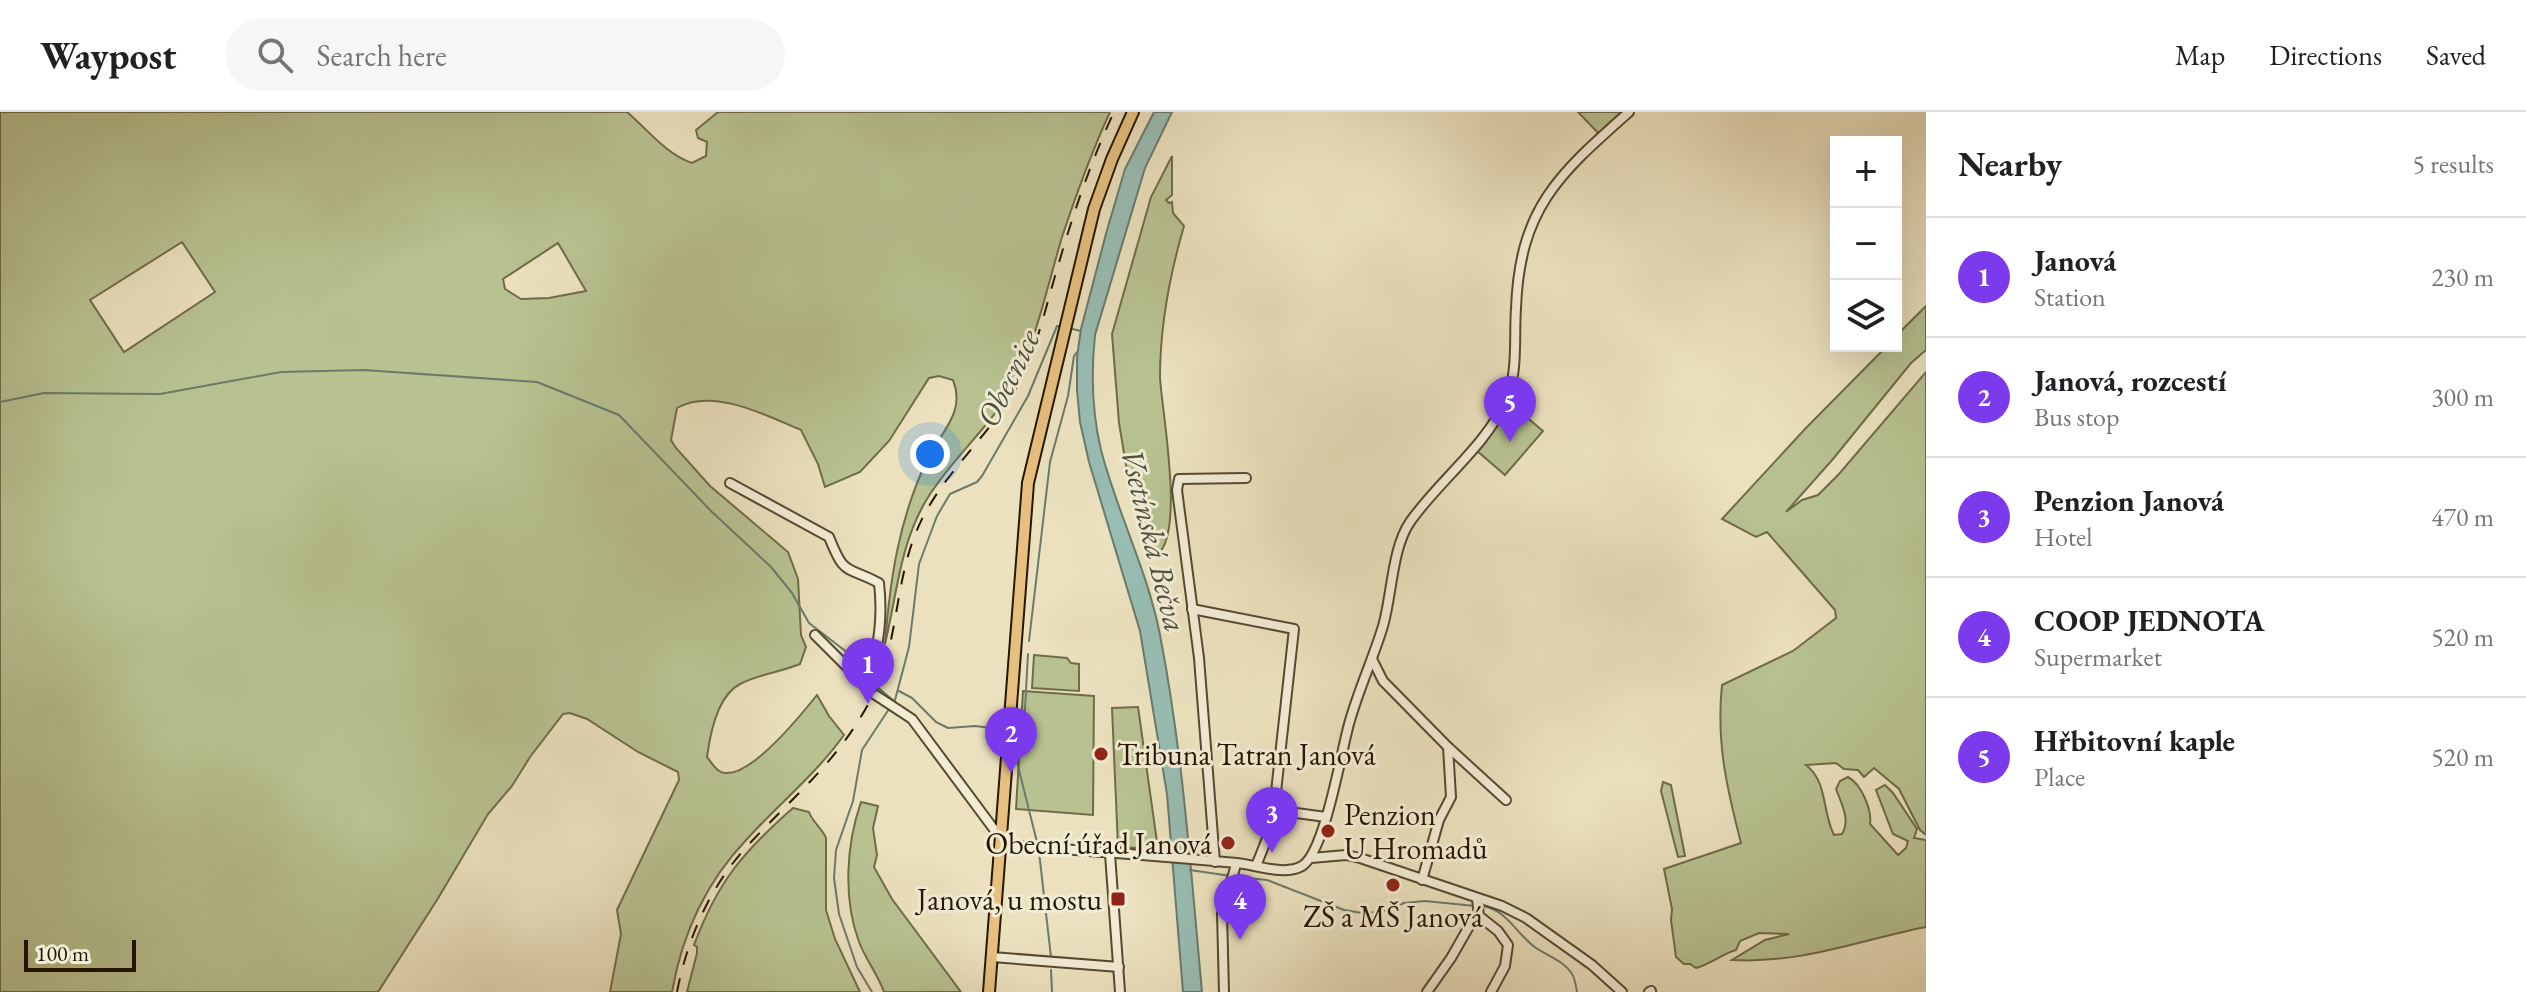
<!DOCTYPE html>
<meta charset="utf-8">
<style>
:root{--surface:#fff;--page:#f6f6f6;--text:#202124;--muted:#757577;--line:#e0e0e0;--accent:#7c3aed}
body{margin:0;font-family:"EB Garamond",serif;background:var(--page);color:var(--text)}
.controls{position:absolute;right:24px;top:24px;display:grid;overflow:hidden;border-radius:0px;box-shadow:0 8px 32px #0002}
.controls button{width:72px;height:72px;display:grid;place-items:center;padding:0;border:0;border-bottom:2px solid var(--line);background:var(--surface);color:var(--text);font:40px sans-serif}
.scale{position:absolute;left:24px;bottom:20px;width:112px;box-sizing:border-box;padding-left:8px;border:4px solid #261600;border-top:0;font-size:22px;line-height:28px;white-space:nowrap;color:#261600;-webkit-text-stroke:6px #f2ecd5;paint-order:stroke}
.you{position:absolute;left:930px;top:342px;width:28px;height:28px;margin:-20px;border:6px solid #fff;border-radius:50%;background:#1a73e8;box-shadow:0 0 0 12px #1a73e833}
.badge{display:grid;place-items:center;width:52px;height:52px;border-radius:50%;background:var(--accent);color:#fff;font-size:26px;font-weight:700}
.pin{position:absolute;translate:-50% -66px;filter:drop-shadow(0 2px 4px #0008)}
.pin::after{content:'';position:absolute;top:42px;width:28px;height:24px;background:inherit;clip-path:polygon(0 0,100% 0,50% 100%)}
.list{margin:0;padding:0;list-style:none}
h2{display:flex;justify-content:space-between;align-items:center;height:104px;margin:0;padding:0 32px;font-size:34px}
h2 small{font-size:26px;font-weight:400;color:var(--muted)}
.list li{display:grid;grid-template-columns:52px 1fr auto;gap:24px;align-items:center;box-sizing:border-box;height:120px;padding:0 32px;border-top:2px solid var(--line)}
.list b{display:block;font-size:30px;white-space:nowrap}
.list p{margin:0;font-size:26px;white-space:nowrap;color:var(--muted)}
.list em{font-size:26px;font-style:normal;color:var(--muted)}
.icon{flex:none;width:44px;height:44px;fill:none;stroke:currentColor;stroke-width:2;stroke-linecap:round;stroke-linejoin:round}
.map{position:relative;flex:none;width:1926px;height:880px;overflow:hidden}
header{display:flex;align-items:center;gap:48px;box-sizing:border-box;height:112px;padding:0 40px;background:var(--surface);border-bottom:2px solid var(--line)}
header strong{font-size:38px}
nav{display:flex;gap:44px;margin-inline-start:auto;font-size:28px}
.search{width:560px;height:72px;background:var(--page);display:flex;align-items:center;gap:20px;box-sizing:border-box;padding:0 28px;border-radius:44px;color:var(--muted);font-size:30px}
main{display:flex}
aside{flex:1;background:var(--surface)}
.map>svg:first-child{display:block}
.green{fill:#b8c291;stroke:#6f6c48;stroke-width:2;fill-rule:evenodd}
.water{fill:#98bdb3;stroke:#6a7a6b;stroke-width:2}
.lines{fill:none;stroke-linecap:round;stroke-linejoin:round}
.stream{stroke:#6a7a6b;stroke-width:2}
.minor-casing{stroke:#574930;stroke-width:12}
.major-casing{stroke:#261600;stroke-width:14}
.minor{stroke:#f2ecd5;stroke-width:8}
.major{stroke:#e6c07f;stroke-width:10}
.rail{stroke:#261600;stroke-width:2;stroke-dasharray:14 14;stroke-linecap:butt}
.poi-dot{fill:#8f2418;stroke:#f2ecd5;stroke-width:3}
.labels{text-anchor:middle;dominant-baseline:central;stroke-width:6;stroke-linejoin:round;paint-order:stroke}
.poi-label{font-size:30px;fill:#261600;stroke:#f2ecd5;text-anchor:start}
.water-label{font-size:32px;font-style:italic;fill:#4e503f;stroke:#f2ecd5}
</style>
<header>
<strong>Waypost</strong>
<div class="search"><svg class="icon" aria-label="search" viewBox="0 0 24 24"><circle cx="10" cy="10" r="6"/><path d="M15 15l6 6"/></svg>Search here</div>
<nav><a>Map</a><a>Directions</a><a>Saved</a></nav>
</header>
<main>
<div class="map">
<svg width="1926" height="880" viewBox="0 0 1926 880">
<rect width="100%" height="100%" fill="#ebe1be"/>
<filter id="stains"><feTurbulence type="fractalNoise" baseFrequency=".0025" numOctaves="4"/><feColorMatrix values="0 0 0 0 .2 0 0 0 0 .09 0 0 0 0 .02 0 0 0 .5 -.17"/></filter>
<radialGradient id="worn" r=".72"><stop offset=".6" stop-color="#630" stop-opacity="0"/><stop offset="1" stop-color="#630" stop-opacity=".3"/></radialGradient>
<g class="green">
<path d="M0,0H627C648,18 666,42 692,51L706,44L707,30L698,26L696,18L718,0H1110C1091,41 1076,83 1062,125C1048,172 1038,220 1018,264C996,311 953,344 927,387C900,431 897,482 885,532C890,467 899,406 928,346C941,320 966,300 953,268L939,264L929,266L889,329L860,360L825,375L818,352L801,318C767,304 713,275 677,296L671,328L676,336L710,374L788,440L798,467L801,523L806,535L800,552C781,560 759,562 740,572C717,584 710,622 707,645C712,651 717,661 726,661C753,663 801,603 817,583L829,604L844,623C816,662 779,692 747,727C706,770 682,822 672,880H610L621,822L617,798L679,668L678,660L638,640L587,607L570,601L563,602L530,645L512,674L488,702L437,788L378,880H0ZM182,130L215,180L124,240L90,188ZM558,131L586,179L549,186L521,187L505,177L503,167Z"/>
<path d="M1578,0H1626L1599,22Z"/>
<path d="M1172,44V83L1166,88L1169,91L1172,90L1173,101L1184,114C1170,162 1160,215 1160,265C1161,296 1189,437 1151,446L1126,353L1119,311L1112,222L1151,85Z"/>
<path d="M1926,194V238L1911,251L1833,347L1786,400L1802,388L1818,383L1839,362L1926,260V723L1920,718L1899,677L1874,656L1864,665L1858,658L1844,657L1836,651L1806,653C1828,670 1822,700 1834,723L1842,722C1851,708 1841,691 1836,677L1840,669L1848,665C1861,672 1872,697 1870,712L1898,743L1906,736L1908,729L1893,722L1876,678L1885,673L1893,681L1917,717L1914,726L1926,728V815C1859,828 1802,852 1732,848L1765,828L1789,822L1759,821L1740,829L1736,838C1722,842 1711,852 1696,856L1690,852H1684L1676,845L1671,808L1672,797L1664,757L1741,731C1727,677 1716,630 1722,573L1793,539L1836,506L1835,498L1767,420L1756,425L1722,407L1805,317L1887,234H1896V224Z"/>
<path d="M1510,291L1543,319L1505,363L1476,338Z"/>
<path d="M1034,543L1067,546L1071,551L1079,552V579L1032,576Z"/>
<path d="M1023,579L1094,584L1093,703L1016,697Z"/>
<path d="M1138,595L1158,737L1118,735L1112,596Z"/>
<path d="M1663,670L1671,673L1685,744L1678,745L1661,679Z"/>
<path d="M861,690L878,694L873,716L877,743L874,755L892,787L961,880H884C878,863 866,848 859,830C843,787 846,733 861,690Z"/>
<path d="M793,696L809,700C813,711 822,716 826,726V798L835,827L860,880H687L697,841V835L694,833C718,769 743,740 793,696Z"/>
</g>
<path class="water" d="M1154,0H1172L1145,56L1095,223C1091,261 1092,300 1101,338C1117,400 1148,460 1160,523C1183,641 1191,761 1202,880H1183L1167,682L1140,519L1089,350L1080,310L1077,278V245L1081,217L1107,118L1125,57Z"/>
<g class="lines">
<g class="stream">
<path d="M1068,216L1081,219"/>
<path d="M0,290L44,281L160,282L281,260L364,258L537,270L619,303L712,400L771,455L792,481L809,511L848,541L865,565"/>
<path d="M1029,529L1050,350L1068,284L1074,244L1077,240"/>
<path d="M1028,542L1025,597L1017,650L1037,730"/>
<path d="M870,569L894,589"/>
<path d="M899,579L912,586L936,610L948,616L975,614L1001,617"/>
<path d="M895,588L909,535L919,452L937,404L950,382L977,370L982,364L1028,284L1057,214L1062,215"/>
<path d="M1039,740L1051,845"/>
<path d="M1190,758L1231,764"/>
<path d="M1237,765L1267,768L1344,798L1362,801L1381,800L1404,791L1425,789L1475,794"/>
<path d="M1481,794C1506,796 1517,823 1536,836C1548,844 1564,849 1572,862C1575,866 1576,875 1577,880"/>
<path d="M1051,858L1052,880"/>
<path d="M872,880L857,855L839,802L834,766L836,738L853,689L862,638L889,597"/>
</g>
<g class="minor-casing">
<g id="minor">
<path d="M730,371L829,425C845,465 845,453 879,471C883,506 879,540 865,573"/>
<path d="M1192,497L1294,517L1274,698L1268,724L1256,754"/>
<path d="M815,523L874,582L912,607L996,720L1002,724"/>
<path d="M1372,547L1383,569L1448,635L1451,685L1439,708L1422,768"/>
<path d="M1448,635L1506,688"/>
<path d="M1274,698L1326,705"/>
<path d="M1001,733C1080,738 1159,744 1237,751C1256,753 1285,764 1302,754C1325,740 1341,640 1349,612C1358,579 1373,547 1383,514C1392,483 1392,436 1410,410C1440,367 1486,335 1507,286C1518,260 1514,224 1516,196C1520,96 1558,63 1629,0"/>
<path d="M1110,742L1120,880"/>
<path d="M1311,746L1346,743L1360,746L1502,794L1526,806L1592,853L1622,880"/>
<path d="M1215,750L1199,546L1177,378L1179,367L1246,366"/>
<path d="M1477,787L1479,804L1498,819L1508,833L1505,854L1491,880"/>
<path d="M992,845L1119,855"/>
<path d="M1224,880L1222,801C1224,783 1233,769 1236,751"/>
<path d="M1427,880L1451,846L1471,811L1479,804"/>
<path d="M1649,880L1651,879"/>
</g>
</g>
<g class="major-casing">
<path id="major" d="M989,880L1028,371L1094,97L1112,47L1133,0"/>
</g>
<use href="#minor" class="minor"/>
<use href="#major" class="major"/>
<path class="rail" d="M677,880C688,824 711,772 751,730C797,681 839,648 871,587C898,536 894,476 915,423C938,362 995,322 1023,263C1039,228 1047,190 1058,154C1073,102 1091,49 1114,0"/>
</g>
<g class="poi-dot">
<circle cx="1101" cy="642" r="8"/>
<circle cx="1328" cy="719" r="8"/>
<circle cx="1228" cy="731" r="8"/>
<circle cx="1393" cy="773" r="8"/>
<rect x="1110" y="779" width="16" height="16" rx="4"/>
</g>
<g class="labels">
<g class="poi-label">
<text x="1117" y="642">Tribuna Tatran Janová</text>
<text x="1344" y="702">Penzion<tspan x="1344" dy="34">U Hromadů</tspan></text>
<text x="1212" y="731" text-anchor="end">Obecní úřad Janová</text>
<text x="1102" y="787" text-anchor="end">Janová, u mostu</text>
<text x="1393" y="804" text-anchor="middle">ZŠ a MŠ Janová</text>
</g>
<g class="water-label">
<text transform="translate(1008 266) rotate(-64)">Obecnice</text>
<text transform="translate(1154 428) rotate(76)">Vsetínská Bečva</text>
</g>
</g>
<rect width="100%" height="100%" filter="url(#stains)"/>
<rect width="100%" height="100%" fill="url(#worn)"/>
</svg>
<div class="controls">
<button>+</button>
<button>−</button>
<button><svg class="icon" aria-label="layers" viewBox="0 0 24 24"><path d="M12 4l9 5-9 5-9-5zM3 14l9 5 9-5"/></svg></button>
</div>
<div class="scale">100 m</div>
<div class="you"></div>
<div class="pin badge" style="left:868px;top:592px">1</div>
<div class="pin badge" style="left:1011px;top:661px">2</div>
<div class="pin badge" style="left:1272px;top:741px">3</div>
<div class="pin badge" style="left:1240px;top:828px">4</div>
<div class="pin badge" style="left:1510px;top:330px">5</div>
</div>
<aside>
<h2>Nearby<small>5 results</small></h2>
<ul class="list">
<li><span class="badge">1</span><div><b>Janová</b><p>Station</p></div><em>230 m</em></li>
<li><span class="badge">2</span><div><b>Janová, rozcestí</b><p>Bus stop</p></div><em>300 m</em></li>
<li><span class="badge">3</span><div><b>Penzion Janová</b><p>Hotel</p></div><em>470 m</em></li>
<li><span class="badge">4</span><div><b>COOP JEDNOTA</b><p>Supermarket</p></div><em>520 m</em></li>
<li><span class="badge">5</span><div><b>Hřbitovní kaple</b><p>Place</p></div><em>520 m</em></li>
</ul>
</aside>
</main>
